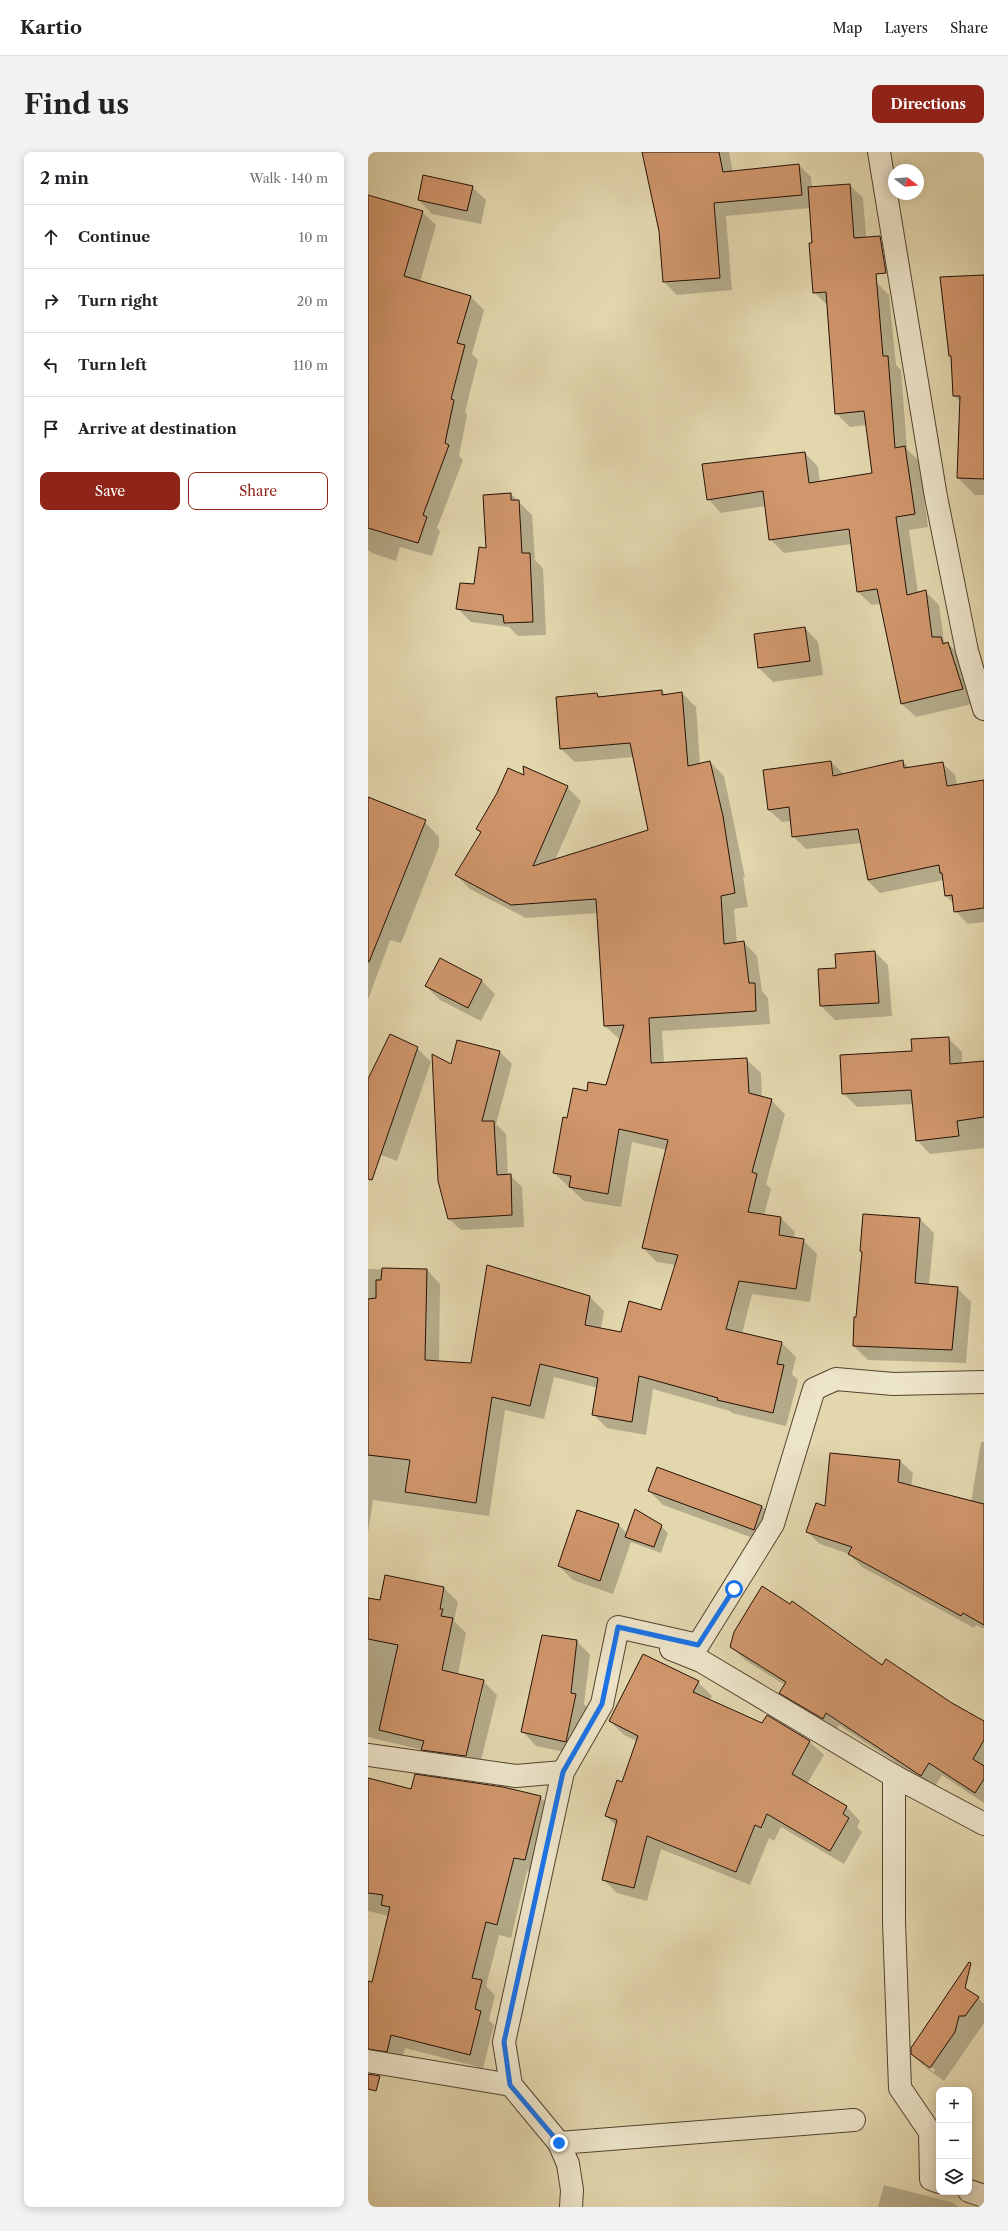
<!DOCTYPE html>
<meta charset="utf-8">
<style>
:root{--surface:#fff;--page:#f2f2f2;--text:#202124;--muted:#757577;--line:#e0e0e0;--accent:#8f2418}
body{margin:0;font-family:"Libre Caslon Text",serif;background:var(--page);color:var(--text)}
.controls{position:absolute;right:12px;bottom:12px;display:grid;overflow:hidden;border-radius:8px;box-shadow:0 2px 10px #0003}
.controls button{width:36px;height:36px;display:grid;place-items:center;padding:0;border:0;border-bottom:1px solid var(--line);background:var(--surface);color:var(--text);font:20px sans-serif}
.compass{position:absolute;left:520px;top:12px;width:36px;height:36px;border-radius:50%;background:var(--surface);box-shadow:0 2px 10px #0003;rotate:106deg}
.stop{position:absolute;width:12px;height:12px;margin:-9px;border:3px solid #1a73e8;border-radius:50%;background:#fff}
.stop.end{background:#1a73e8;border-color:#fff;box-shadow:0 1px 4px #0008}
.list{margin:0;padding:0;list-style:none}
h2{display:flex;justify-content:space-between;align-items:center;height:52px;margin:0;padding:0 16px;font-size:17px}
h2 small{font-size:13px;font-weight:400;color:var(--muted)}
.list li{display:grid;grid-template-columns:26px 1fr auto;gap:12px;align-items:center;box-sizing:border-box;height:64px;padding:0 16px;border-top:1px solid var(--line)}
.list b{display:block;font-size:15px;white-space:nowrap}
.list em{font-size:13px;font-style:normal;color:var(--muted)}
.actions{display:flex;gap:8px;padding:12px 16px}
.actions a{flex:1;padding:9px 0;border:1px solid var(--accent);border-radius:8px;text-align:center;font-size:14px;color:var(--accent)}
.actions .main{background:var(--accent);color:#fff}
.icon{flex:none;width:22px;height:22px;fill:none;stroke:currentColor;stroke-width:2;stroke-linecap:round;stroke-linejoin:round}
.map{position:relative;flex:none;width:616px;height:2055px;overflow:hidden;border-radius:8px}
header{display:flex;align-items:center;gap:24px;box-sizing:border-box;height:56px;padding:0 20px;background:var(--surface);border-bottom:1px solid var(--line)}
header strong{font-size:19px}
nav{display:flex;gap:22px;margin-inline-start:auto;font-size:14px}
.intro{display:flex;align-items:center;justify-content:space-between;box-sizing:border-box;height:96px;padding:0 24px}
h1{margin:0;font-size:28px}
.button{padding:10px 18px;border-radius:8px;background:var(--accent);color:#fff;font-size:14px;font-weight:700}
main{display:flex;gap:24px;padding:0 24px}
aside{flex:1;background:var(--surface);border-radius:8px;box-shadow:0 2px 10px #0003}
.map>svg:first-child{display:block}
.shadow{fill:#0003;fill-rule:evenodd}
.building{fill:#d0966c;stroke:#241106}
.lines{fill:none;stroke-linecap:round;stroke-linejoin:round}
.minor-casing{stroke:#544230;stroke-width:24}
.minor{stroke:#ede5ca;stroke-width:22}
.route{stroke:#1a73e8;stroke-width:5}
</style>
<header>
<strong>Kartio</strong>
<nav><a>Map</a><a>Layers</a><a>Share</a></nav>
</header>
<div class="intro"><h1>Find us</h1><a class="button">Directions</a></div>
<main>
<aside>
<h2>2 min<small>Walk · 140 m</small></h2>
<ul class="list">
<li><svg class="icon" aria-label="ahead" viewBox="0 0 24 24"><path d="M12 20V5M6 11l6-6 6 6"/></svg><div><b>Continue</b></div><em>10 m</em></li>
<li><svg class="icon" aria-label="right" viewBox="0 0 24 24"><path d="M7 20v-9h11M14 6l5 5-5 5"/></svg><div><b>Turn right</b></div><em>20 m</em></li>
<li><svg class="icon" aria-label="left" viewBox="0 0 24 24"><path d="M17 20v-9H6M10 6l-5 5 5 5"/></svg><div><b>Turn left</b></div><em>110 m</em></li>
<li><svg class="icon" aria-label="arrive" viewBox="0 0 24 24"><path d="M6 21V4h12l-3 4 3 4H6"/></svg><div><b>Arrive at destination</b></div></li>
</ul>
<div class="actions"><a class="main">Save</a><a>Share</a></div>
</aside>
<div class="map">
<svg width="616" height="2055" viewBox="0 0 616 2055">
<rect width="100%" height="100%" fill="#e3d7ae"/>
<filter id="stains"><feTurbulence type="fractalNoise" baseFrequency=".005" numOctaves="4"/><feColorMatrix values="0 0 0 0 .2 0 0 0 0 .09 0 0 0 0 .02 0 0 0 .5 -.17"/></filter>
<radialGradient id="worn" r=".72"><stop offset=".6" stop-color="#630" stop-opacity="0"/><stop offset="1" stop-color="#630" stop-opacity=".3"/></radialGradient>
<g class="shadow">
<path d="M277,0H361L365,20L431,13L443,25L444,36L482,33L495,46L500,108L508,130L521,143L528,213L533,218L539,297L551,309L560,375L541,378L550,441L557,439L571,453L576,489L594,504L608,551L548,565L534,552L513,452L504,453L490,440L484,392L416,401L402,387L398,354L353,361L340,347L437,301L450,315L452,330L505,322L499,273L482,275L468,261L460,154L446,140L442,56L358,64L364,138L309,143L296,130L292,79Z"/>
<path d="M104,35L118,48L113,72L64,62L51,48Z"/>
<path d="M0,44L54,60L68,73L52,130L102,144L116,158L104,202L110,208L97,260L99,263L91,304L95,308L69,376L72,379L64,404L32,395L28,409L4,401L0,398Z"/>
<path d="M616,124V343H607L590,326L593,250L586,244L584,206L582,204Z"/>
<path d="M143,342L164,363L167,408L175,416L178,483L150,484L141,475L103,470L89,456L107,434Z"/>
<path d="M437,476L450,490L455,523L405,530L391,516Z"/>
<path d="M294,539L298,543L314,541L328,555L332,612L342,610L356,624L377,725H375L380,755L366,757L369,791L376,790L389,804L394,839L400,846L402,872L294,879L296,911L379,908L393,921L394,945L403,948L417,962L398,1032L403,1037L396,1063L413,1066L427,1080L426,1086L435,1088L449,1102L442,1150L384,1142L374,1182L414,1191L428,1205L424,1222L430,1228L418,1274L364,1261L362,1259L285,1237L278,1283L239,1276L225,1262L230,1236L186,1225L176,1267L137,1258L121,1364L5,1348L0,1380V1117L59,1118L72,1132L71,1210L104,1212L222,1145L236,1159L233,1177L254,1181L294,1159L308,1113L289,1110L275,1096L299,998L264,990L253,1055L216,1049L186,1021L200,967L219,940L239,934L252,888L237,874L230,761L158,766L102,737L88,723L113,681L109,677L157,624L199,635L213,649L187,708L282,678L266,605L207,610L193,597L229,542L232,545Z"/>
<path d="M534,609L542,616L574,611L587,623L589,633L616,629V770L600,772L587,759V753L578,744L576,728L512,741L499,728L493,691L438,697L425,684L424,669L414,670L401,658L463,610L476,622Z"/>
<path d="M0,646L54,667L71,685V695L33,791L22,788L0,848Z"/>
<path d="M507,800L520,813L524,864L467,868L453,854L470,817Z"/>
<path d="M113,828L127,842L113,869L72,848L58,834Z"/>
<path d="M580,886L594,900V913L616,910V996L562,1002L549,988L545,952L489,955L475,941L545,900Z"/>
<path d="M49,896L63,910L29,1009L0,998V932Z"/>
<path d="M132,900L144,912L128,972L138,982L140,1023H142L154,1035L156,1075L93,1078L80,1066L83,913Z"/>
<path d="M552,1067L566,1081L561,1133L589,1136L603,1150L598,1211L500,1208L486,1194L495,1101L493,1099Z"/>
<path d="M613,1290H616V1477L608,1473L606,1476L494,1415L481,1402L452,1392L439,1380L457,1355L532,1309L545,1321L543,1335L603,1350Z"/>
<path d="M281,1339L394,1354L408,1368L399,1391L295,1353Z"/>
<path d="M210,1359L251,1373L259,1382L293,1374L300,1381L293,1401L263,1390L245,1442L205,1428L191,1414Z"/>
<path d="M17,1425L76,1436L90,1450L86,1469L98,1481L90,1523L115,1529L129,1543L111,1617L68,1611L55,1598L0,1585V1447L12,1449ZM113,1537H115L97,1609H96Z"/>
<path d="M209,1489L222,1503L216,1552L221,1557L211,1603L168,1594L155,1580Z"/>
<path d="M363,1494L514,1514L616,1570V1651L574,1623L566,1636L471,1573L468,1579L425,1554L413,1541L417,1533L377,1508Z"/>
<path d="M330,1530L344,1544L341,1549L394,1572L399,1564L442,1590L456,1603L439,1632L479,1655L492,1669L489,1675L494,1680L476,1712L413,1675L406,1689L401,1686L382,1733L293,1697L279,1749L249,1741L235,1727L249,1674L238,1664L255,1631L269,1589L256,1583L242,1569Z"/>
<path d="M0,1627L44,1638L172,1645L186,1659L171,1721L159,1719L143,1786L131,1783L118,1834L127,1843L121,1868L126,1873L115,1916L37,1896L33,1910L0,1901V1830L5,1831L21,1764L0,1759Z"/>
<path d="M610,1846L616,1852V1871L576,1929L558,1916L544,1902ZM556,1911L567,1918L566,1920L556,1913Z"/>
<path d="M516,2033L586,2051L590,2055H510Z"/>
</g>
<g class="building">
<path d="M274,0H351L355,20L431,12L434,43L346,51L352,126L295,130L291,79Z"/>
<path d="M55,23L105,34L99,59L50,48Z"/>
<path d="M482,32L486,86L512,84L518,121L508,122L515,204H520L527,296L537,294L547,362L528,365L539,443L558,438L564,485H573L575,492L580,490L595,537L533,552L509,437L489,440L481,377L401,388L395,339L339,348L334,312L437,300L441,331L504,321L496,259L467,262L458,140L445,141L441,91H444L440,35Z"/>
<path d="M0,43L55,59L36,124L103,144L89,191L97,193L83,247L86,248L77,291L81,293L55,363L59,365L50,391L0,376Z"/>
<path d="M616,123V327L589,326L592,244H585L583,204H581L572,125Z"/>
<path d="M143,341V348H151L154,401H162L165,470L136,471L135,463L88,457L92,431L106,432L111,395L118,396L115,343Z"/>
<path d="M437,475L442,509L390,516L386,482Z"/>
<path d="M294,538V543L314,540L320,614L342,609L355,664L367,741L353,744L356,792L376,789L381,831H387L388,859L281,866L283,911L379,906L381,941L404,947L384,1020L389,1022L380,1060L413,1065L411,1083L436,1087L428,1137L371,1129L358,1177L414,1190L409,1212L416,1213L405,1261L349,1248L350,1246L271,1224L264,1270L224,1263L230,1226L172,1212L162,1254L124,1245L108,1351L37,1340L42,1308L0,1303V1147L8,1146V1128H13L14,1116L59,1117L57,1208L103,1211L119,1113L222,1144L217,1173L253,1180L261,1149L293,1158L310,1103L274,1096L300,988L251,977L240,1042L201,1035L203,1024L185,1021L195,965L199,966L205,936L219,939L220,930L238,933L256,873L236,874L228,747L143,753L87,723L113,680L108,677L129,641L140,616L156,623L155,614L200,634L165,714L280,678L262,591L192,597L188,545L229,541L230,545Z"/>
<path d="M535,608L536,616L575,610L579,634L616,628V756L586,760L584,743L577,744L574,721H572L571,713L500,728L490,677L424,685L421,655L400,658L395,618L463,609L465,624Z"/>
<path d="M0,645L58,668L1,810H0Z"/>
<path d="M507,799L511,851L452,854L450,817L468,816L467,802Z"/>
<path d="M72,806L114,828L100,856L57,834Z"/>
<path d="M22,882L50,895L4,1028L0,1027V927Z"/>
<path d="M581,885L582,912L616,909V965L589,969L591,984L548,989L543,938L474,942L472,903L544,899L543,887Z"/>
<path d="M89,888L132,899L114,969H126L129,1023L143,1022L144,1063L80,1067L70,1029L64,902L83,912Z"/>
<path d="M495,1062L552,1066L547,1131L590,1135L584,1198L485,1194L486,1165H488L494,1100L492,1099Z"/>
<path d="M462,1301L532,1308L530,1330L616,1352V1473L595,1461L593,1464L480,1402L484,1395L438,1380L448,1351L457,1354Z"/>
<path d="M289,1315L394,1354L386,1378L280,1339Z"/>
<path d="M267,1357L294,1373L286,1395L257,1385Z"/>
<path d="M209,1358L251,1372L232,1429L190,1414Z"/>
<path d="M17,1423L76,1435L72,1457H75L73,1464L85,1466L74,1518L116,1528L98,1604L53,1598L56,1589L11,1578L30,1493L0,1487V1446L12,1448Z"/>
<path d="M394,1434L422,1452L424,1449L514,1513L518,1507L584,1551L616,1569V1588L605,1607L616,1614V1627L607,1641L561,1611L553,1624L458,1561L455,1567L411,1541L418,1530L362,1495L366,1480Z"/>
<path d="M174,1483L209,1488L203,1541L208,1542L198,1590L153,1580Z"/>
<path d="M275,1502L331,1529L325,1540L394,1571L399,1563L442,1589L424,1622L479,1654L475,1662L481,1666L462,1699L399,1662L393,1676L387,1673L368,1720L279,1684L266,1736L234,1728L249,1668L237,1664L249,1628L254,1630L270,1584L241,1569Z"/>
<path d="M47,1622L135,1635L173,1644L157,1708L146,1706L129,1773L118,1770L104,1826L114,1828L107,1857L113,1859L102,1903L23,1883L19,1900L0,1897V1829L4,1830L22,1755L13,1753L15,1743L0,1741V1626L43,1637Z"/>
<path d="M601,1810L603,1811L597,1836L611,1845L597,1864H591L587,1880L562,1916L543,1902V1896Z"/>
<path d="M0,1922L12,1924L8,1939L0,1937Z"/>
</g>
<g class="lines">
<g class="minor-casing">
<g id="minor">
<path d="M511,0L568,345L599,499L616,557"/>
<path d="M303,1497L333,1509L526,1624L616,1672"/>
<path d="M0,1603L148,1624L195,1620"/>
<path d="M526,1624V1770L532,1936L562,1980L563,2027L571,2030"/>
<path d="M0,1909L143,1933"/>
<path d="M191,1991L486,1968"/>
<path d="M601,2039L616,2044"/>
<path d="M203,2055L204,2038L200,2012L191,1991L143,1933L136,1890L195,1620L234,1552L250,1475L330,1493L405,1372L446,1237L468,1227L525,1232L616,1230"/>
</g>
</g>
<use href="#minor" class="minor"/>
</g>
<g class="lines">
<path class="route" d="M191,1991L142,1933L136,1890L195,1620L234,1552L250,1475L330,1493L366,1437"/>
</g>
<rect width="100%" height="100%" filter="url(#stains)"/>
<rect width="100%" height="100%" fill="url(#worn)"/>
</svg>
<div class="controls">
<button>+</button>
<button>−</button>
<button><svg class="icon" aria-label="layers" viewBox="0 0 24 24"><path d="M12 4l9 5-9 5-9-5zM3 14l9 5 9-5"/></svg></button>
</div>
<svg class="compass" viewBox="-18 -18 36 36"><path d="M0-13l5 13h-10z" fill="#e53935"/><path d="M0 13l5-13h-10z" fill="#757577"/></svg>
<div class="stop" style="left:366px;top:1437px"></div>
<div class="stop end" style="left:191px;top:1991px"></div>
</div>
</main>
